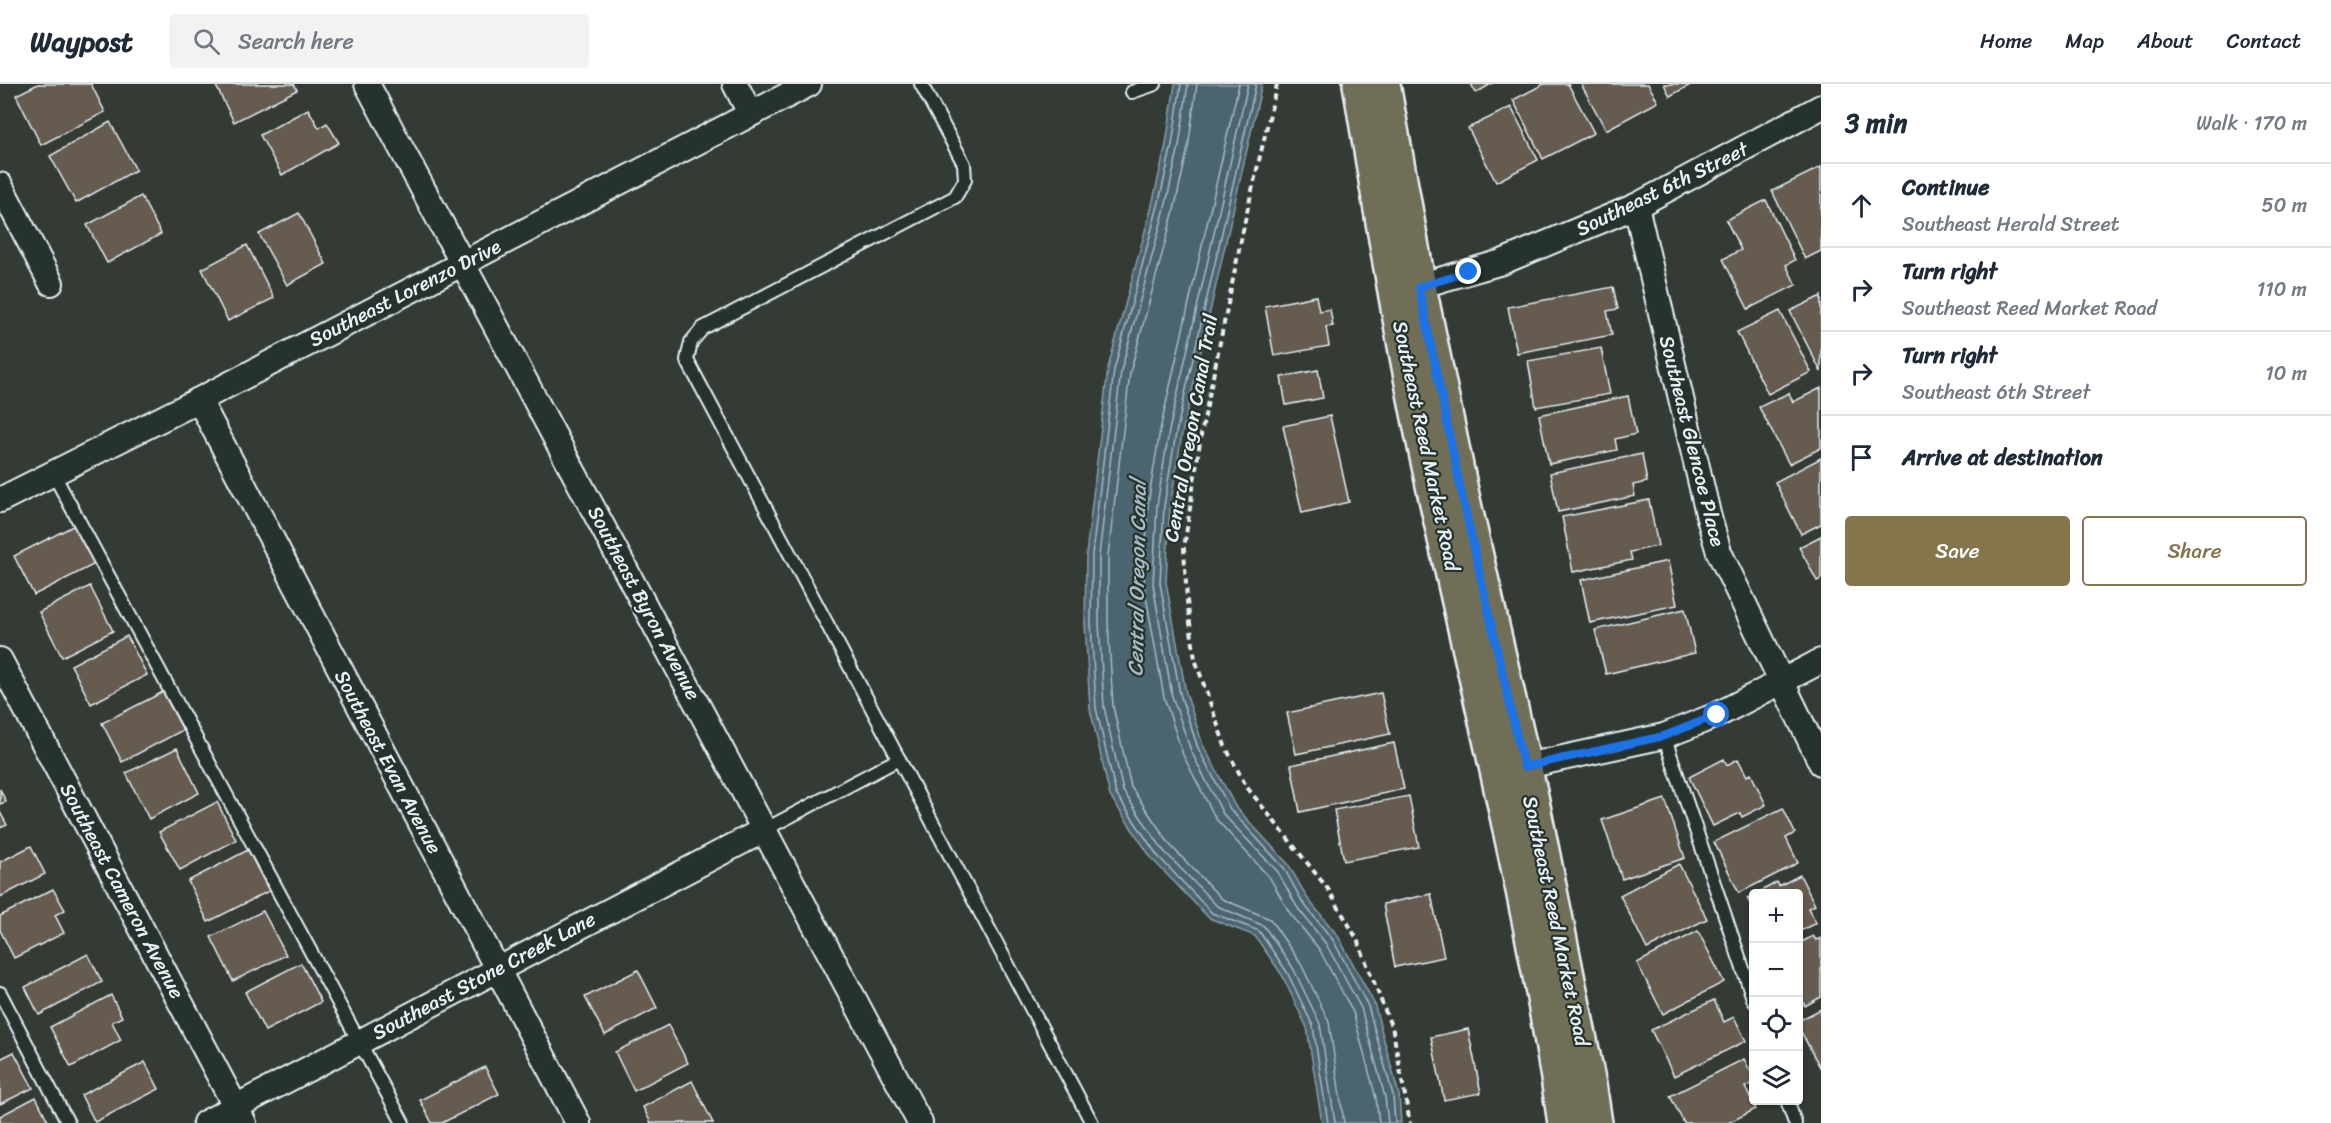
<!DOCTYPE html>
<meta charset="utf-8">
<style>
:root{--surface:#fff;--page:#f2f2f3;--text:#1f2937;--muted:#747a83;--line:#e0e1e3;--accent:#84754c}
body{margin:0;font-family:Sriracha,sans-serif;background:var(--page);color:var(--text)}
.controls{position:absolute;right:18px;bottom:18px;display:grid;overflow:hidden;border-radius:6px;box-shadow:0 2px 4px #0004}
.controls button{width:54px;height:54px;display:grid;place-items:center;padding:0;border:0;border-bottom:2px solid var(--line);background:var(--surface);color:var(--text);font:30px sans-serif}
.stop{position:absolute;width:18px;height:18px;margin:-14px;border:4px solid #1a73e8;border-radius:50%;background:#fff}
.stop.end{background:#1a73e8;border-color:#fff;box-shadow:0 2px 6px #0008}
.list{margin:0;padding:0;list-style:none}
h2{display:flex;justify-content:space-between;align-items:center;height:78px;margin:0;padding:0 24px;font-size:26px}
h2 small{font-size:20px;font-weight:400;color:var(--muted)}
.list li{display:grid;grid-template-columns:39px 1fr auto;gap:18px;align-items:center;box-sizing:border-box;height:84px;padding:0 24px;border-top:2px solid var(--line)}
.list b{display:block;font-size:22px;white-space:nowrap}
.list p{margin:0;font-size:20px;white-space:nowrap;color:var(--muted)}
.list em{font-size:20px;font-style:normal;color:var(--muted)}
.actions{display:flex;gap:12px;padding:18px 24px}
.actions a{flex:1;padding:14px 0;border:2px solid var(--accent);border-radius:6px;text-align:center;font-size:21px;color:var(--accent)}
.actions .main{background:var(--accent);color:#fff}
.icon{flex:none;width:33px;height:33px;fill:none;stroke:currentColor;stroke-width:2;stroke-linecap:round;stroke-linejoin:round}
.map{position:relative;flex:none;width:1821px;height:1039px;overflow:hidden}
header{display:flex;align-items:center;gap:36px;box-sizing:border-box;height:84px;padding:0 30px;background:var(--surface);border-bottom:2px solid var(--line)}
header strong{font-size:28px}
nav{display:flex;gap:33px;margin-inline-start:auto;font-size:21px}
.search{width:420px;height:54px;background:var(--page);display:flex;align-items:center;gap:15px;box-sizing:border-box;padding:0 21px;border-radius:6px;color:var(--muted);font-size:22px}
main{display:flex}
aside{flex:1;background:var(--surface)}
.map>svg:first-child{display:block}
.water{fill:#4c6570;stroke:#8a9da6;stroke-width:1.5}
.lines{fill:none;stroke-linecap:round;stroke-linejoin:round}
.shore{stroke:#aab9c2;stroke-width:1.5}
.building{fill:#655b50;stroke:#e8f1f8;stroke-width:1.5}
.lane-casing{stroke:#e8f1f8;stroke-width:16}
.street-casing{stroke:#e8f1f8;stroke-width:28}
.primary-casing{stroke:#e8f1f8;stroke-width:38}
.path{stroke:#e8f1f8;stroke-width:4;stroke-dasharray:6 4.5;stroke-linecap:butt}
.lane{stroke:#26332d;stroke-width:12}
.street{stroke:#26332d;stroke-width:24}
.primary{stroke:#716e59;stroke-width:33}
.route{stroke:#1a73e8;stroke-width:8}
.labels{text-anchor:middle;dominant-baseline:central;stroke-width:4.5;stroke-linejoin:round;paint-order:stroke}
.street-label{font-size:20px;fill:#e8f1f8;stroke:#26332d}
.water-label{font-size:21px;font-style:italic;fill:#aab9c2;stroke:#26332d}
</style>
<header>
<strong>Waypost</strong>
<div class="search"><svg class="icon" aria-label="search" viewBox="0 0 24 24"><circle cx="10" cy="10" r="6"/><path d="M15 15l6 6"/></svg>Search here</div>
<nav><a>Home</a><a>Map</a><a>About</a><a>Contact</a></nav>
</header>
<main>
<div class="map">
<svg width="1821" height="1039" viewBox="0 0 1821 1039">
<rect width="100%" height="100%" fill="#333b34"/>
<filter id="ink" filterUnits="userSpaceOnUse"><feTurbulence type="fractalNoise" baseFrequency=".0167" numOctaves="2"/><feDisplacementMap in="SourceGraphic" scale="12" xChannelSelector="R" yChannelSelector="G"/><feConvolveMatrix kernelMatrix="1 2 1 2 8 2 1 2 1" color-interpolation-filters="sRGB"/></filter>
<g filter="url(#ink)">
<path class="water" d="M1175,0H1262L1182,350L1170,423L1166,498L1186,609L1203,661L1235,722L1288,780L1308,815L1338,852L1374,919L1399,1011L1401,1039H1322L1307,944L1282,891L1255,852L1209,834L1152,775L1110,712L1090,625L1085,539L1086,471L1108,284L1152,121L1166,60Z"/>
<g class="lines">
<g class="shore">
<path d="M1181,0L1172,61L1158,122L1114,286L1092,471L1091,539L1096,624L1116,710L1157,771L1212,829L1259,847L1287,888L1313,942L1328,1039"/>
<path d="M1188,0L1179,62L1165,124L1121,287L1099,472V539L1104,623L1123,707L1163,766L1217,822L1264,842L1293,884L1320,940L1335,1039"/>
<path d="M1197,0L1188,64L1174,126L1130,289L1108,472V539L1113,622L1131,703L1170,761L1222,815L1270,835L1301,880L1329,938L1344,1039"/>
<path d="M1239,0L1160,346L1148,420L1144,501L1164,613L1183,671L1216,735L1270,794L1289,828L1319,865L1353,928L1376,1014L1379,1039"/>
<path d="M1248,0L1169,347L1157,421L1153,500L1172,612L1191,667L1223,730L1278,788L1297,823L1326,860L1361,924L1385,1013L1388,1039"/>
<path d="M1256,0L1176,349L1164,422L1160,499L1180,610L1198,664L1230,725L1284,784L1303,819L1333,856L1368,922L1393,1011L1395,1039"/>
</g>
</g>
<g class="building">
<path d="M38,0H91L105,28L41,61L16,11Z"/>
<path d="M215,0H294L297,6L234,38Z"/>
<path d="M1471,0H1491L1476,9Z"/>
<path d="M1544,0H1568L1594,49L1543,75L1513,16Z"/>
<path d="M1581,0H1648L1658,18L1606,46Z"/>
<path d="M1664,0H1692L1670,12Z"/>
<path d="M1511,23L1538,76L1496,98L1468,44Z"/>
<path d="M308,25L319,44L327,39L339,59L282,91L260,51Z"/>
<path d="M110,38L136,86L76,119L50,72Z"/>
<path d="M1821,83V167L1805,175L1772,107Z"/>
<path d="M141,112L161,150L107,179L87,141Z"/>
<path d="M1766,116L1795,176L1786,181L1796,201L1748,225L1723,175L1741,166L1726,136Z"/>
<path d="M299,129L326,180L287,201L259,150Z"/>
<path d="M247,161L274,214L228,237L202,185Z"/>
<path d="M1613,203L1618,225L1607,227L1612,251L1517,269L1508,223Z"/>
<path d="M1316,212L1319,227L1330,225L1333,242L1326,243L1329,262L1274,272L1265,222Z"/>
<path d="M1821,212V288L1790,227Z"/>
<path d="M1780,227L1811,288L1768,310L1737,248Z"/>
<path d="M1601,264L1610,310L1536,323L1528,277Z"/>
<path d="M1318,286L1323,314L1286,321L1281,293Z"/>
<path d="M1821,304V364L1789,380L1759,323L1789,309L1793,318Z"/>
<path d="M1628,312L1636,350L1615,355L1617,366L1549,380L1539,331Z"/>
<path d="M1330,332L1349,418L1302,429L1283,342Z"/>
<path d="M1642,370L1647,398L1633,401L1635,412L1558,428L1550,389Z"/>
<path d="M1821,374V440L1801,450L1775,398Z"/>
<path d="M1649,416L1658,462L1630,468L1632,476L1573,488L1562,433Z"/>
<path d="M75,441L95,480L34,511L14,472Z"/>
<path d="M1821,452V495L1817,497L1799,463Z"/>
<path d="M1668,477L1677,521L1590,539L1581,496Z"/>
<path d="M90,502L113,547L62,573L39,528Z"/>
<path d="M1685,525L1695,569L1606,590L1595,546Z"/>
<path d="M127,552L147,591L91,620L71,581Z"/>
<path d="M163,608L183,646L122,678L102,639Z"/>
<path d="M1381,609L1390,650L1296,670L1287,629Z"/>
<path d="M1394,659L1404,705L1300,728L1291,681Z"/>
<path d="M177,664L199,709L149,735L126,689Z"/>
<path d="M1724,675L1727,681L1738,675L1747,692L1751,690L1766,721L1742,733L1740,729L1713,742L1689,693Z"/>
<path d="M0,705L6,718L0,720Z"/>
<path d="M1409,712L1419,763L1344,777L1334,726Z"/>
<path d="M1665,715L1685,774L1622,795L1602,736Z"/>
<path d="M217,718L236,756L180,786L159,748Z"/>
<path d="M1783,724L1795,749L1786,754L1798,779L1739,809L1714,758Z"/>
<path d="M0,728L7,741L0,744Z"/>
<path d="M31,762L45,790L0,813V778Z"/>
<path d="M248,766L269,807L208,838L188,797Z"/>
<path d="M1679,780L1707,835L1647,865L1620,811Z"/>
<path d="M1800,791L1815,821L1808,824L1816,839L1798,848V810H1756L1777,798L1779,802Z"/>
<path d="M53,805L65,826L55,831L64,849L14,874L0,846V832Z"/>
<path d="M1431,810L1444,873L1395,883L1383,820Z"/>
<path d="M1754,811V826L1747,814Z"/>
<path d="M263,827L286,871L233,897L211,853Z"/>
<path d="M1698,847L1724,898L1663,930L1637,879Z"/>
<path d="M1813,852L1816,856L1821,854V913L1805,922L1798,910V860Z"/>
<path d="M88,870L102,898L39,931L25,903Z"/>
<path d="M301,879L321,918L265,947L245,908Z"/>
<path d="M638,886L657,924L605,951L585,913Z"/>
<path d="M111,911L122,933L112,938L121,956L71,983L50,943Z"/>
<path d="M1714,916L1724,938L1734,933L1746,957L1674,992L1651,946Z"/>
<path d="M1821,925V985L1798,942V937Z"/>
<path d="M668,941L688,979L634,1007L615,968Z"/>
<path d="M1468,945L1481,1009L1444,1016L1431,953Z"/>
<path d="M14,968L33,1004L0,1020V975Z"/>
<path d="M1744,975L1754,994V999L1745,1003L1756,1025L1728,1039H1684L1670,1012Z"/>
<path d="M145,978L159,1005L95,1038L81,1011Z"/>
<path d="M485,983L499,1010L442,1039H432L420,1016Z"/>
<path d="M692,997L713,1039H651L643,1023Z"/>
<path d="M36,1013L49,1039H0V1032Z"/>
</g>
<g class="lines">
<g class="lane-casing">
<g id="lane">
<path d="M921,0L964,80L965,96L955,113L703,244L691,258L687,276L1092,1039"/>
<path d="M1132,8L1155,0"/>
<path d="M53,389L403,1039"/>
<path d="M1664,652L1754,917"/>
<path d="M764,746L899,675"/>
<path d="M0,909L68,1039"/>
<path d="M1787,1016L1795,1039"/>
</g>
</g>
<g class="street-casing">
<g id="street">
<path d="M367,0L920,1039"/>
<path d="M735,0L750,29"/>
<path d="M0,101L51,199"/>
<path d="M1636,122L1709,434L1719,468L1821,679"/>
<path d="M1405,206L1502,178L1636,122L1821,23"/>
<path d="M199,316L578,1039"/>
<path d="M0,416L199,316L809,0"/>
<path d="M0,576L244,1039"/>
<path d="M1508,686L1664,652L1717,631L1821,577"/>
<path d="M205,1039L764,746"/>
</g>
</g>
<g class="primary-casing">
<g id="primary">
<path d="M1360,0C1383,140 1406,280 1437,419C1482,625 1534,830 1565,1039"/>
<path d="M1383,0L1419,203L1462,411L1531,712L1590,1006L1595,1039"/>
</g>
</g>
<path class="path" d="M1277,0L1246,132L1201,351L1184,464L1187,517L1195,575L1225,662L1246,702L1328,805L1357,855L1393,947L1410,1039"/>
<use href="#lane" class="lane"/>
<use href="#street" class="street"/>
<use href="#primary" class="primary"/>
</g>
</g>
<g class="lines" filter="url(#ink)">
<path class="route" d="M1469,188L1419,203L1462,411L1524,683L1664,652L1717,631"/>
</g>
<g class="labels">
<g class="street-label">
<text transform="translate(1662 105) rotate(-26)">Southeast 6th Street</text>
<text transform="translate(405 209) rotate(-27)">Southeast Lorenzo Drive</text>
<text transform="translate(1191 344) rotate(-80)">Central Oregon Canal Trail</text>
<text transform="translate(1692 357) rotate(76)">Southeast Glencoe Place</text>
<text transform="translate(1426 362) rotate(78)">Southeast Reed Market Road</text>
<text transform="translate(644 519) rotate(62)">Southeast Byron Avenue</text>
<text transform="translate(388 678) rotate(62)">Southeast Evan Avenue</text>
<text transform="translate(122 807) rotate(62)">Southeast Cameron Avenue</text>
<text transform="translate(1556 837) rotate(78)">Southeast Reed Market Road</text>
<text transform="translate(484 892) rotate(-28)">Southeast Stone Creek Lane</text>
</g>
<g class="water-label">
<text transform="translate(1137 494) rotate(-89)">Central Oregon Canal</text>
</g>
</g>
</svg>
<div class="controls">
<button>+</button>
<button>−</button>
<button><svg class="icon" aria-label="locate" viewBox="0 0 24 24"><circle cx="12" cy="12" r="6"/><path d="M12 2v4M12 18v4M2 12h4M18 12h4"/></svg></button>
<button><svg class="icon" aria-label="layers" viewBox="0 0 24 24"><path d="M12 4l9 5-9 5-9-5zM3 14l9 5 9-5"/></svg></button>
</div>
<div class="stop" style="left:1717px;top:631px"></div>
<div class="stop end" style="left:1469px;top:188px"></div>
</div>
<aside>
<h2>3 min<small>Walk · 170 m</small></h2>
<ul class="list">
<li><svg class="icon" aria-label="ahead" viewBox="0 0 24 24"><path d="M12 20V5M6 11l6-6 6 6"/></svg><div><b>Continue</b><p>Southeast Herald Street</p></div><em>50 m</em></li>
<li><svg class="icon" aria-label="right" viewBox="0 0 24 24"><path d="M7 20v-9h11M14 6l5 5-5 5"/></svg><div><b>Turn right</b><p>Southeast Reed Market Road</p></div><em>110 m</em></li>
<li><svg class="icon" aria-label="right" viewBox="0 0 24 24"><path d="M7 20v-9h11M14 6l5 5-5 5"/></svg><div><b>Turn right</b><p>Southeast 6th Street</p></div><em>10 m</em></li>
<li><svg class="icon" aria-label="arrive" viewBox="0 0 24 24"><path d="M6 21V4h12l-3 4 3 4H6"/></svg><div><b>Arrive at destination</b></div></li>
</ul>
<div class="actions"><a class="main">Save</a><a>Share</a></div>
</aside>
</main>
